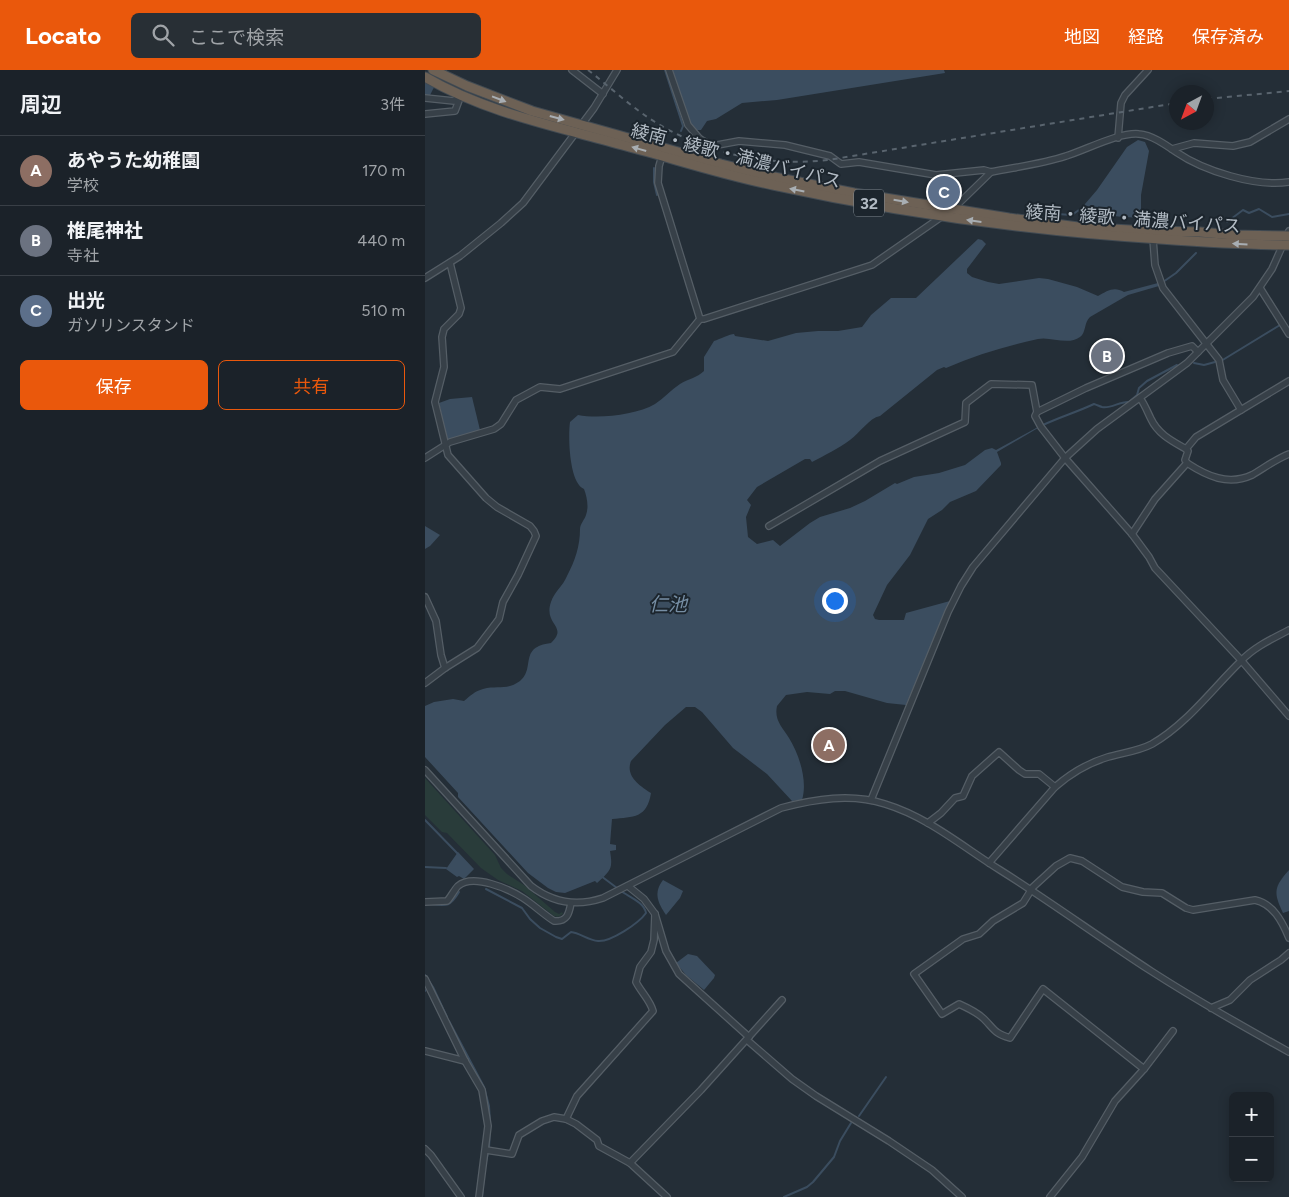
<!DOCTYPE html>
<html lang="ja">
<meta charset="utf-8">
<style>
:root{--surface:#1b2229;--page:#282f35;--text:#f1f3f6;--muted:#a0a4a8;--line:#393f46;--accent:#ea580c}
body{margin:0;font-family:Figtree,"Noto Sans JP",sans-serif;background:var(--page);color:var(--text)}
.controls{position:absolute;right:15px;bottom:15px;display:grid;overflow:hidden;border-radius:8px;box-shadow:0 2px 12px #0003}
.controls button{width:45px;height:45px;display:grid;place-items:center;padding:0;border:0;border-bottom:1px solid var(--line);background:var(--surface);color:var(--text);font:25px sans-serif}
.compass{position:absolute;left:744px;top:15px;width:45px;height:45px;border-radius:50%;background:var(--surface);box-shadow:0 2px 12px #0003;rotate:221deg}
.you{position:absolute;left:409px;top:530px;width:18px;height:18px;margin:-12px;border:4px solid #fff;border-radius:50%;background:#1a73e8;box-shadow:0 0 0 8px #1a73e833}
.badge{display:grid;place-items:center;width:32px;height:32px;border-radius:50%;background:var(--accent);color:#fff;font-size:16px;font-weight:700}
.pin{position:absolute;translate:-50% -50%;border:2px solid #fff;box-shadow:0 1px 5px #0006}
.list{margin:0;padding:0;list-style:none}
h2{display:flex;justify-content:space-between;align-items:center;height:65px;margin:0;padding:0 20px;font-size:21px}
h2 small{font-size:16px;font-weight:400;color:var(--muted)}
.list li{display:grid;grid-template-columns:32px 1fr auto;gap:15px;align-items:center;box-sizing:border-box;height:70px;padding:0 20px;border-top:1px solid var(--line)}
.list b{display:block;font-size:19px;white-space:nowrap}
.list p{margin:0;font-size:16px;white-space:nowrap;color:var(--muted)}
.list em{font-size:16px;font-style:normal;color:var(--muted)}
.actions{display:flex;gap:10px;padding:15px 20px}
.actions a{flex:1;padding:11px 0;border:1px solid var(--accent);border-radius:8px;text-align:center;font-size:18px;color:var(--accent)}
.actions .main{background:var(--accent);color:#fff}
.icon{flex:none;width:28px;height:28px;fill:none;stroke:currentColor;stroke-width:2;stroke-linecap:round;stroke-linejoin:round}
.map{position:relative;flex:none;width:864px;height:1127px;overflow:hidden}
header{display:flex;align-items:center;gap:30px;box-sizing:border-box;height:70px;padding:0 25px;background:var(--accent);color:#fff}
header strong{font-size:24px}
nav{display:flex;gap:28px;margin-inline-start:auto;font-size:18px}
.search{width:350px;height:45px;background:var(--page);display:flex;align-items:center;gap:12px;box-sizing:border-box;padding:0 18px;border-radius:8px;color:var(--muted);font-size:19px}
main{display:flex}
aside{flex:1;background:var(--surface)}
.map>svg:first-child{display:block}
.green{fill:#293c3a}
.water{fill:#3b4d5f}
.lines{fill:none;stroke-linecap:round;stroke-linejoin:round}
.stream{stroke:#3b4d5f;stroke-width:2}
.river{stroke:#3b4d5f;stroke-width:10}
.minor-casing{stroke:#555e66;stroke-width:8}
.highway-casing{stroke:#424b53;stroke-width:11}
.minor{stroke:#374048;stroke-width:5.5}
.highway{stroke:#6d6155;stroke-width:9}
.rail{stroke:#59646e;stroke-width:2;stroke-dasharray:5 5;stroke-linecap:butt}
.oneway{fill:#a8aeb3}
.labels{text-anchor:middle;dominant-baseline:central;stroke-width:4;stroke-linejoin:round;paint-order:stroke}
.shield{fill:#1c252d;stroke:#858e97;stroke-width:1}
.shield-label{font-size:16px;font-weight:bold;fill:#b2bbc4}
.street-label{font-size:18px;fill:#b2bbc4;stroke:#1c252d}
.water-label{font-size:19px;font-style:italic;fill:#768ea4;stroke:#1c252d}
</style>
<header>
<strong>Locato</strong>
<div class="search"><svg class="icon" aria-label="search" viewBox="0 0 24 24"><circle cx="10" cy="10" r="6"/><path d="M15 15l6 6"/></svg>ここで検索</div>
<nav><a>地図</a><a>経路</a><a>保存済み</a></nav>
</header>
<main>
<aside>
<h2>周辺<small>3件</small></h2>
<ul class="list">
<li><span class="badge" style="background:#8d6e63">A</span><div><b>あやうた幼稚園</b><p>学校</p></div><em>170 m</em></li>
<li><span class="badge" style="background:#6b7280">B</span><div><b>椎尾神社</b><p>寺社</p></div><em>440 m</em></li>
<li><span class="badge" style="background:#5c6f8a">C</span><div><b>出光</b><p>ガソリンスタンド</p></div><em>510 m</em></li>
</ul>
<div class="actions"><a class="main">保存</a><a>共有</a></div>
</aside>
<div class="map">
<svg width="864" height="1127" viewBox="0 0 864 1127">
<rect width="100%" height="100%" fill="#242e37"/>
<path class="green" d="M0,708L70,785L76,798L82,804L99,815L130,842L134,844L137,842L138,844L133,847L129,846L97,821L73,810L56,798L22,763L17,762L0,745Z"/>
<g class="water">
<path d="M246,0H519L520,3L352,30L317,33L291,49L282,51L276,60H270L263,49Z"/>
<path d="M713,70L720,72L724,81L716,125V148C696,146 675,148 660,134L672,120L702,77Z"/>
<path d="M553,169L557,170L561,174L542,199V203L547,207L563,212L574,214L614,208L623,209L652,217L673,226C682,221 689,216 699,222L733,213L734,216L703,225L665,247C659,252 661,263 655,267C643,276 625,266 613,269C582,276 551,285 521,298L519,297L512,300L455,346C444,348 435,363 425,370C413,379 400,385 387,392L385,389H380L332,417L322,430L326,435L321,447L323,467L332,474L348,470L355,476L385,453L395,447L425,438L440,431L470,413L472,414L489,407L514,403L540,395L560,380L567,378L571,380L613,357V358L572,382L576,393V395L551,421L525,432L517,440L503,449L485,485L462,515L448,545L450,549L454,550H479L481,543L525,531L481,635L462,633L420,621H410L405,624L382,622L361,625L352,636C349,650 357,657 364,668C374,684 383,711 377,730L367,731L342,704L308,678L277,642L270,637H261L240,655L206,691C200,706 215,716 226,723C222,748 209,747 187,749L185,774L191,775V780L185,781C188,799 186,800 172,813L170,811L140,823L131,822L123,818L103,803L33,727V723L0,687V636L9,632L28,629L39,631C45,626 50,621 58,619C73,615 81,621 95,611C111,598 93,577 126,573C144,556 118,555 126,532C129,522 138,516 142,506C150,491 155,476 155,459C155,454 160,449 161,445C164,437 162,427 159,419C144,413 143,366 145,352L153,345C174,349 211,345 230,334C239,328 246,320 255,314C263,309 272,308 279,301V287L289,271C295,269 305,264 309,264L310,266L343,271L371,263L393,261H413L437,257L446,245L466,228H491Z"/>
<path d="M47,327L55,360L22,370L14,333L25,329Z"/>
<path d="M0,456L15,465L5,476L0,479Z"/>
<path d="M33,782L49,799L39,809L34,806L32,807L21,799Z"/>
<path d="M864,800V841L858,843C848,822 849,817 864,800Z"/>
<path d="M238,810L258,821L255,828L241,845C233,833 228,823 238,810Z"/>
<path d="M263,884L272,886L290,905L289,908L279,920L261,905L251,893Z"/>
</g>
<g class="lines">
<g class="stream">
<path d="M240,0L258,56L256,61"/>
<path d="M229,98V112L232,125"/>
<path d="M617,143L647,145L662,134"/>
<path d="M802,152L818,140L824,143L834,139L847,147L864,144"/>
<path d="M738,212L751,203L771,183"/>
<path d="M863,257L864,258"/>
<path d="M796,291L855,255"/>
<path d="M769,293L779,295L790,292"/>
<path d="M618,355C635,347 652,342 669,334C672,335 674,336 677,337C686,339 695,331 704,332L712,325L714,318L722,311L752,295"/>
<path d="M0,750L34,785"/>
<path d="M0,797L21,798"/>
<path d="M176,806L192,818"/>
<path d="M61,819L97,838L105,849L115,858L131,867L137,869L146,862C155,863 163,870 173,871C186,872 214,853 221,843C219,832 204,827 196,821"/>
<path d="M5,834C22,836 25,837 34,822"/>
<path d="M0,905L8,917L22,947"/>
<path d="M0,920V921"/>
<path d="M24,951L59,1017L64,1036L65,1052"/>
<path d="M434,1046L461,1007"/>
<path d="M61,1092L64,1078L65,1059"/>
<path d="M57,1127L59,1106"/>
<path d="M359,1127L382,1117L388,1112L409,1087L415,1071L426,1053"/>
</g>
<path class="river" d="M0,24L4,16L17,0"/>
<g class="minor-casing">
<g id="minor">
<path d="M147,0L178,24"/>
<path d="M244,0L263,55L275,69L270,86"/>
<path d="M0,28L29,31L34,27"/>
<path d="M0,44L30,41L36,25"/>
<path d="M693,68L696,33L700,25L723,0"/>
<path d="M275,69L287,76L314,71L360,75L405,86L416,94L434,92L511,105L559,100L566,102C591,97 617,94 641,86C661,80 694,62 714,64C727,65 741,75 751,82C779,101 830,117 864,112"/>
<path d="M747,79L769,73L808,76L825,72L864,49"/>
<path d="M237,86L234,96L233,113L275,249"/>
<path d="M528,139L566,102"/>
<path d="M728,169L730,195L738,218L794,290L798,310L816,340"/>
<path d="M0,208L35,186L76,153L98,133L169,38L192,0"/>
<path d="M835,218L864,264"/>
<path d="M715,328C720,335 722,341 726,349C733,364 747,371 761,379"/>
<path d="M612,342L661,318L743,283L767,276L773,282"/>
<path d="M0,388L25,372L69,359L76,354L91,330L115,317L135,319L248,282L275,249H279L447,195L519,145"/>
<path d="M762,393C782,406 803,416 827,405C839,398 851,389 864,384"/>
<path d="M344,456L455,391L540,352L541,333L566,314L607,315L612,342L610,346L616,357L640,388L707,464L724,487L730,498L816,590L864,646"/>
<path d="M707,464L730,429L762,393L760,390L763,381L761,379L771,367L864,311"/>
<path d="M0,527L11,551L16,585L20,598"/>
<path d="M0,613L20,598L52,578L71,553L74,549L78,532L93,505L111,466L109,461L105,456L72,437L61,428L23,385L10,332L19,297L17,267L19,259L34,244L36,238L25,193"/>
<path d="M0,700L106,816C128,833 151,837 178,828L356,738C390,729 426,723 460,734C503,747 538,777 575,800C626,832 675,868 726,901C771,930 817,956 864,982"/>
<path d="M446,730L523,542L536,516L548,497L640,388L672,359L762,293L828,227L847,199L864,161"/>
<path d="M503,753L516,743L530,728L538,726L547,706L574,682L594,700L600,704H614L630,717"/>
<path d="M564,793L630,717C646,703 663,693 683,687C697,683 714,681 727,674C762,654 788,618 816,591C829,577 847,569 864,560"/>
<path d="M203,816L219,829L230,844L241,881L254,904L324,967"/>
<path d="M0,832L22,831C26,827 29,820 33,816C48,803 84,819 98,828C109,835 118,844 129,851C142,852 144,844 146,833"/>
<path d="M0,909L40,991L57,1020L63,1056L54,1127"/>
<path d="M786,938L805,930L825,910L856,890L864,883"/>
<path d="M322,970L367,1009L391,1026L464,1071L507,1100L537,1127"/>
<path d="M0,981L40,991"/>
<path d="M719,999L618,919L585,968C569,963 570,960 559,949C552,942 543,938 534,934L517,944L489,904L538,869L554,864L568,851L598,833L608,817L631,796L645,788L657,791L697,817L718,822L737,823L761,838L768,840L830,830C848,834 857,851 864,868"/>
<path d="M141,1049L152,1026L228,941C225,930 216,922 211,912L215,897L226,882L229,870L230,844"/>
<path d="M0,1079L6,1085L36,1127"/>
<path d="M61,1080L87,1084L94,1065L117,1051L129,1047L141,1049L151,1054L172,1070L174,1076L205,1093L242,1127"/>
<path d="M205,1093L276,1020L357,930"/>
<path d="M625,1127L657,1087L690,1031L719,999L748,961"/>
</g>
</g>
<g class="highway-casing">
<g id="highway">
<path d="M8,0L42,16L107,41L296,94L349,107L429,123L584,148L653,157L722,161L775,162L808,165L864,166"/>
<path d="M0,7C61,43 134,57 201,76C250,89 298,105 348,115C476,143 604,161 735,169C778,172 821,175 864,175"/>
</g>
</g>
<use href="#minor" class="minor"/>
<use href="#highway" class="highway"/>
<g class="rail">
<path d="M163,0C185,17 206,37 230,52C282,84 342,97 403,90L752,33"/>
<path d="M782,29L864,21"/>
</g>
</g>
<defs><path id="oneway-solid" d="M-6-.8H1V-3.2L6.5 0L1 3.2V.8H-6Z" transform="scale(1.25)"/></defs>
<g class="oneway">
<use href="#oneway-solid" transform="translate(74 29) rotate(21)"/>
<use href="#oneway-solid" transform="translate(132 48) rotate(15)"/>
<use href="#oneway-solid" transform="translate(214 79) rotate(-164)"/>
<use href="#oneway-solid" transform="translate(372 120) rotate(-169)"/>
<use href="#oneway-solid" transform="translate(476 131) rotate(10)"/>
<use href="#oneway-solid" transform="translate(549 151) rotate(-172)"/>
<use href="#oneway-solid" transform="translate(815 174) rotate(-177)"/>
</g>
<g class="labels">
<rect class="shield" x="429" y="119.5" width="30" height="27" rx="4"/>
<g class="shield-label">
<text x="444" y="133">32</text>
</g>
<g class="street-label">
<text transform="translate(311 86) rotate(14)">綾南・綾歌・満濃バイパス</text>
<text transform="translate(708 149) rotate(4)">綾南・綾歌・満濃バイパス</text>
</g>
<g class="water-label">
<text x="243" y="534">仁池</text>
</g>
</g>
</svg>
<div class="controls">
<button>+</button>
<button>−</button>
</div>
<svg class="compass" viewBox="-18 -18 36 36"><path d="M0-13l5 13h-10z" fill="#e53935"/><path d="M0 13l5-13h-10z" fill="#a0a4a8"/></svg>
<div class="you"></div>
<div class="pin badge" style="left:404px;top:675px;background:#8d6e63">A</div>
<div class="pin badge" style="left:682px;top:286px;background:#6b7280">B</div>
<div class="pin badge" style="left:519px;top:122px;background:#5c6f8a">C</div>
</div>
</main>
